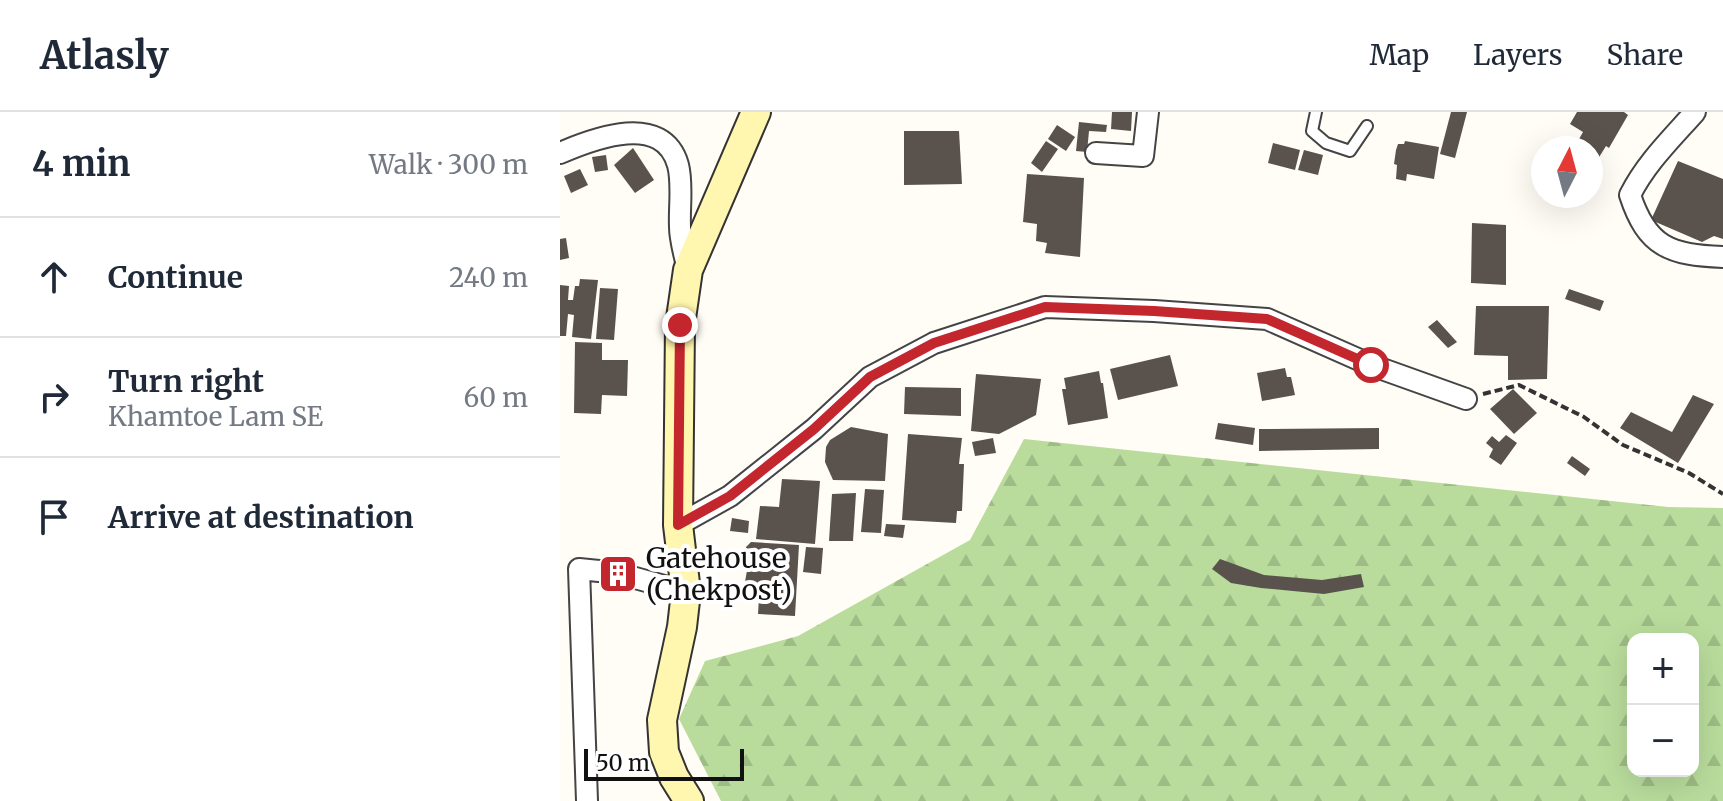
<!DOCTYPE html>
<meta charset="utf-8">
<style>
:root{--surface:#fff;--page:#f2f2f3;--text:#1f2937;--muted:#747a83;--line:#e0e1e3}
body{margin:0;font-family:Merriweather,serif;background:var(--page);color:var(--text)}
.controls{position:absolute;right:24px;bottom:24px;display:grid;overflow:hidden;border-radius:16px;box-shadow:0 8px 32px #0002}
.controls button{width:72px;height:72px;display:grid;place-items:center;padding:0;border:0;border-bottom:2px solid var(--line);background:var(--surface);color:var(--text);font:40px sans-serif}
.compass{position:absolute;left:971px;top:24px;width:72px;height:72px;border-radius:50%;background:var(--surface);box-shadow:0 8px 32px #0002;rotate:6deg}
.scale{position:absolute;left:24px;bottom:20px;width:160px;box-sizing:border-box;padding-left:8px;border:4px solid #111;border-top:0;font-size:22px;line-height:28px;white-space:nowrap;color:#111;-webkit-text-stroke:6px #fff;paint-order:stroke}
.stop{position:absolute;width:24px;height:24px;margin:-18px;border:6px solid #c4262e;border-radius:50%;background:#fff}
.stop.end{background:#c4262e;border-color:#fff;box-shadow:0 2px 8px #0008}
.list{margin:0;padding:0;list-style:none}
h2{display:flex;justify-content:space-between;align-items:center;height:104px;margin:0;padding:0 32px;font-size:34px}
h2 small{font-size:26px;font-weight:400;color:var(--muted)}
.list li{display:grid;grid-template-columns:52px 1fr auto;gap:24px;align-items:center;box-sizing:border-box;height:120px;padding:0 32px;border-top:2px solid var(--line)}
.list b{display:block;font-size:30px;white-space:nowrap}
.list p{margin:0;font-size:26px;white-space:nowrap;color:var(--muted)}
.list em{font-size:26px;font-style:normal;color:var(--muted)}
.icon{flex:none;width:44px;height:44px;fill:none;stroke:currentColor;stroke-width:2;stroke-linecap:round;stroke-linejoin:round}
.map{position:relative;flex:none;width:1163px;height:689px;overflow:hidden}
header{display:flex;align-items:center;gap:48px;box-sizing:border-box;height:112px;padding:0 40px;background:var(--surface);border-bottom:2px solid var(--line)}
header strong{font-size:38px}
nav{display:flex;gap:44px;margin-inline-start:auto;font-size:28px}
main{display:flex}
aside{flex:1;background:var(--surface)}
.map>svg:first-child{display:block}
.forest{fill:url(#forest-firs);fill-rule:evenodd}
.building{fill:#5a524d}
.lines{fill:none;stroke-linecap:round;stroke-linejoin:round}
.lane-casing{stroke:#444;stroke-width:14}
.street-casing{stroke:#444;stroke-width:24}
.secondary-casing{stroke:#333;stroke-width:32}
.path{stroke:#333;stroke-width:4;stroke-dasharray:8 4;stroke-linecap:butt}
.lane{stroke:#fff;stroke-width:10}
.street{stroke:#fff;stroke-width:20}
.secondary{stroke:#fff6b0;stroke-width:28}
.route{stroke:#c4262e;stroke-width:10}
.labels{text-anchor:middle;dominant-baseline:central;stroke-width:8;stroke-linejoin:round;paint-order:stroke}
.poi-label{font-size:28px;fill:#111;stroke:#fff;text-anchor:start}
</style>
<header>
<strong>Atlasly</strong>
<nav><a>Map</a><a>Layers</a><a>Share</a></nav>
</header>
<main>
<aside>
<h2>4 min<small>Walk · 300 m</small></h2>
<ul class="list">
<li><svg class="icon" aria-label="ahead" viewBox="0 0 24 24"><path d="M12 20V5M6 11l6-6 6 6"/></svg><div><b>Continue</b></div><em>240 m</em></li>
<li><svg class="icon" aria-label="right" viewBox="0 0 24 24"><path d="M7 20v-9h11M14 6l5 5-5 5"/></svg><div><b>Turn right</b><p>Khamtoe Lam SE</p></div><em>60 m</em></li>
<li><svg class="icon" aria-label="arrive" viewBox="0 0 24 24"><path d="M6 21V4h12l-3 4 3 4H6"/></svg><div><b>Arrive at destination</b></div></li>
</ul>
</aside>
<div class="map">
<svg width="1163" height="689" viewBox="0 0 1163 689">
<defs>
<pattern id="forest-firs" width="22" height="20" patternUnits="userSpaceOnUse" patternTransform="scale(2)"><rect width="22" height="20" fill="#b9dc9c"/><path d="M5 1l3.5 6h-7zM16 11l3.5 6h-7z" fill="#9ebc85"/></pattern>
</defs>
<rect width="100%" height="100%" fill="#fffdf5"/>
<path class="forest" d="M464,327L1108,395L1163,396V689H161L119,607L145,549L238,524L410,428ZM1073,527H1133V659H1073Z"/>
<g class="building">
<path d="M552,0H572L571,19L551,17Z"/>
<path d="M891,0H907L895,46L880,42Z"/>
<path d="M1017,0H1064L1068,3L1049,36L1046,34L1033,55L1031,36H1014L1023,20L1010,12Z"/>
<path d="M519,10L547,13L546,20L529,19L527,40L516,39Z"/>
<path d="M497,13L515,25L506,39L488,27Z"/>
<path d="M344,19H399L402,72L344,73Z"/>
<path d="M486,29L498,37L482,60L471,51Z"/>
<path d="M845,29L879,35L874,67L847,62L846,69L836,67L837,53L834,52L836,38L838,32H844Z"/>
<path d="M713,31L740,38L735,58L708,51Z"/>
<path d="M73,36L94,68L75,81L54,53Z"/>
<path d="M744,38L763,43L758,63L738,58Z"/>
<path d="M46,43L48,58L35,60L32,45Z"/>
<path d="M1118,49L1163,67V127L1154,124L1142,130L1091,108Z"/>
<path d="M20,57L28,73L11,81L4,64Z"/>
<path d="M467,62L524,66L520,145L485,141L487,131L476,129L477,112L463,110Z"/>
<path d="M912,111L946,113V173L911,171Z"/>
<path d="M6,126L9,146L0,148V127Z"/>
<path d="M20,167L38,168L31,227L12,225L14,203L8,202L6,224H0V173L9,174L8,188H13L15,174H19Z"/>
<path d="M40,176L58,177L54,228L36,227Z"/>
<path d="M1009,177L1044,189L1040,199L1005,187Z"/>
<path d="M916,194H989L987,267L948,268V244L914,243Z"/>
<path d="M877,208L897,230L888,236L868,215Z"/>
<path d="M15,230L42,231V248H68L67,284L42,283L41,302L14,301Z"/>
<path d="M610,243L618,274L558,288L550,257Z"/>
<path d="M725,256L727,265H731L735,283L702,289L697,261Z"/>
<path d="M539,259L541,271H543L548,306L508,313L502,277H506L504,266Z"/>
<path d="M416,262L481,267L476,303L439,322L411,319Z"/>
<path d="M345,275L401,276V304L344,302Z"/>
<path d="M953,277L977,301L954,322L930,297Z"/>
<path d="M1133,283L1154,292L1118,351L1060,316L1071,300L1112,320Z"/>
<path d="M658,311L695,316L693,333L655,327Z"/>
<path d="M291,315L328,322L325,369L273,368L265,350L266,335L270,328Z"/>
<path d="M819,316V337L699,339V317Z"/>
<path d="M348,322L402,326L399,352H404L402,399H397L396,411L342,408Z"/>
<path d="M946,323L957,331L941,353L929,345L933,337L926,331L932,324L939,330Z"/>
<path d="M433,326L436,341L415,344L412,330Z"/>
<path d="M1012,344L1030,357L1025,364L1007,351Z"/>
<path d="M222,367L260,369L255,432L196,427L200,394L219,395Z"/>
<path d="M305,377L324,378L321,421L301,420Z"/>
<path d="M296,381L293,429H269L272,382Z"/>
<path d="M172,406L189,409L188,421L170,419Z"/>
<path d="M326,412L345,413L343,426L324,424Z"/>
<path d="M191,430L239,433L235,504L198,502L199,486L188,485L183,481L188,453L184,449L186,435Z"/>
<path d="M246,435L263,436L261,462L243,460Z"/>
<path d="M660,447L704,463L762,468L801,462L804,475L764,482L701,476L671,471L652,457Z"/>
<path d="M50,448L69,450L67,477L48,476Z"/>
</g>
<g class="lines">
<g class="lane-casing">
<path id="lane" d="M756,0L752,19L766,31L790,39L807,14"/>
</g>
<g class="street-casing">
<g id="street">
<path d="M1135,0C1112,26 1086,51 1070,83C1087,135 1110,143 1163,145"/>
<path d="M0,41C35,26 103,0 118,53C123,72 119,95 120,115C120,129 125,144 128,158"/>
<path d="M536,41L583,44L588,0"/>
<path d="M118,413L170,384L254,317L310,265L374,231L485,195L594,199L707,207L811,253L906,287"/>
<path d="M68,464L126,480"/>
<path d="M27,689L19,457L49,460"/>
</g>
</g>
<g class="secondary-casing">
<path id="secondary" d="M129,689L114,665L104,640L102,608L122,515L126,480L118,413L120,213L128,158L196,0"/>
</g>
<path class="path" d="M923,282L959,273L1024,305L1063,333L1129,361L1163,382"/>
<use href="#lane" class="lane"/>
<use href="#street" class="street"/>
<use href="#secondary" class="secondary"/>
</g>
<g class="lines">
<path class="route" d="M120,213L118,413L170,384L254,317L310,265L374,231L485,195L594,199L707,207L811,253"/>
</g>
<defs>
<g id="building-square" transform="scale(2)"><rect x="-9" y="-9" width="18" height="18" rx="4" fill="#c4262e" stroke="#fff"/><path d="M-4-6H4V6H1V3H-1V6H-4ZM-2.5-4.3h1.7v1.8h-1.7ZM.8-4.3h1.7v1.8H.8ZM-2.5-1h1.7V.8h-1.7ZM.8-1h1.7V.8H.8Z" fill="#fff"/></g>
</defs>
<g fill-rule="evenodd">
<use href="#building-square" x="58" y="462"/>
</g>
<g class="labels">
<g class="poi-label">
<text x="86" y="446">Gatehouse<tspan x="86" dy="32">(Chekpost)</tspan></text>
</g>
</g>
</svg>
<div class="controls">
<button>+</button>
<button>−</button>
</div>
<svg class="compass" viewBox="-18 -18 36 36"><path d="M0-13l5 13h-10z" fill="#e53935"/><path d="M0 13l5-13h-10z" fill="#747a83"/></svg>
<div class="scale">50 m</div>
<div class="stop" style="left:811px;top:253px"></div>
<div class="stop end" style="left:120px;top:213px"></div>
</div>
</main>
